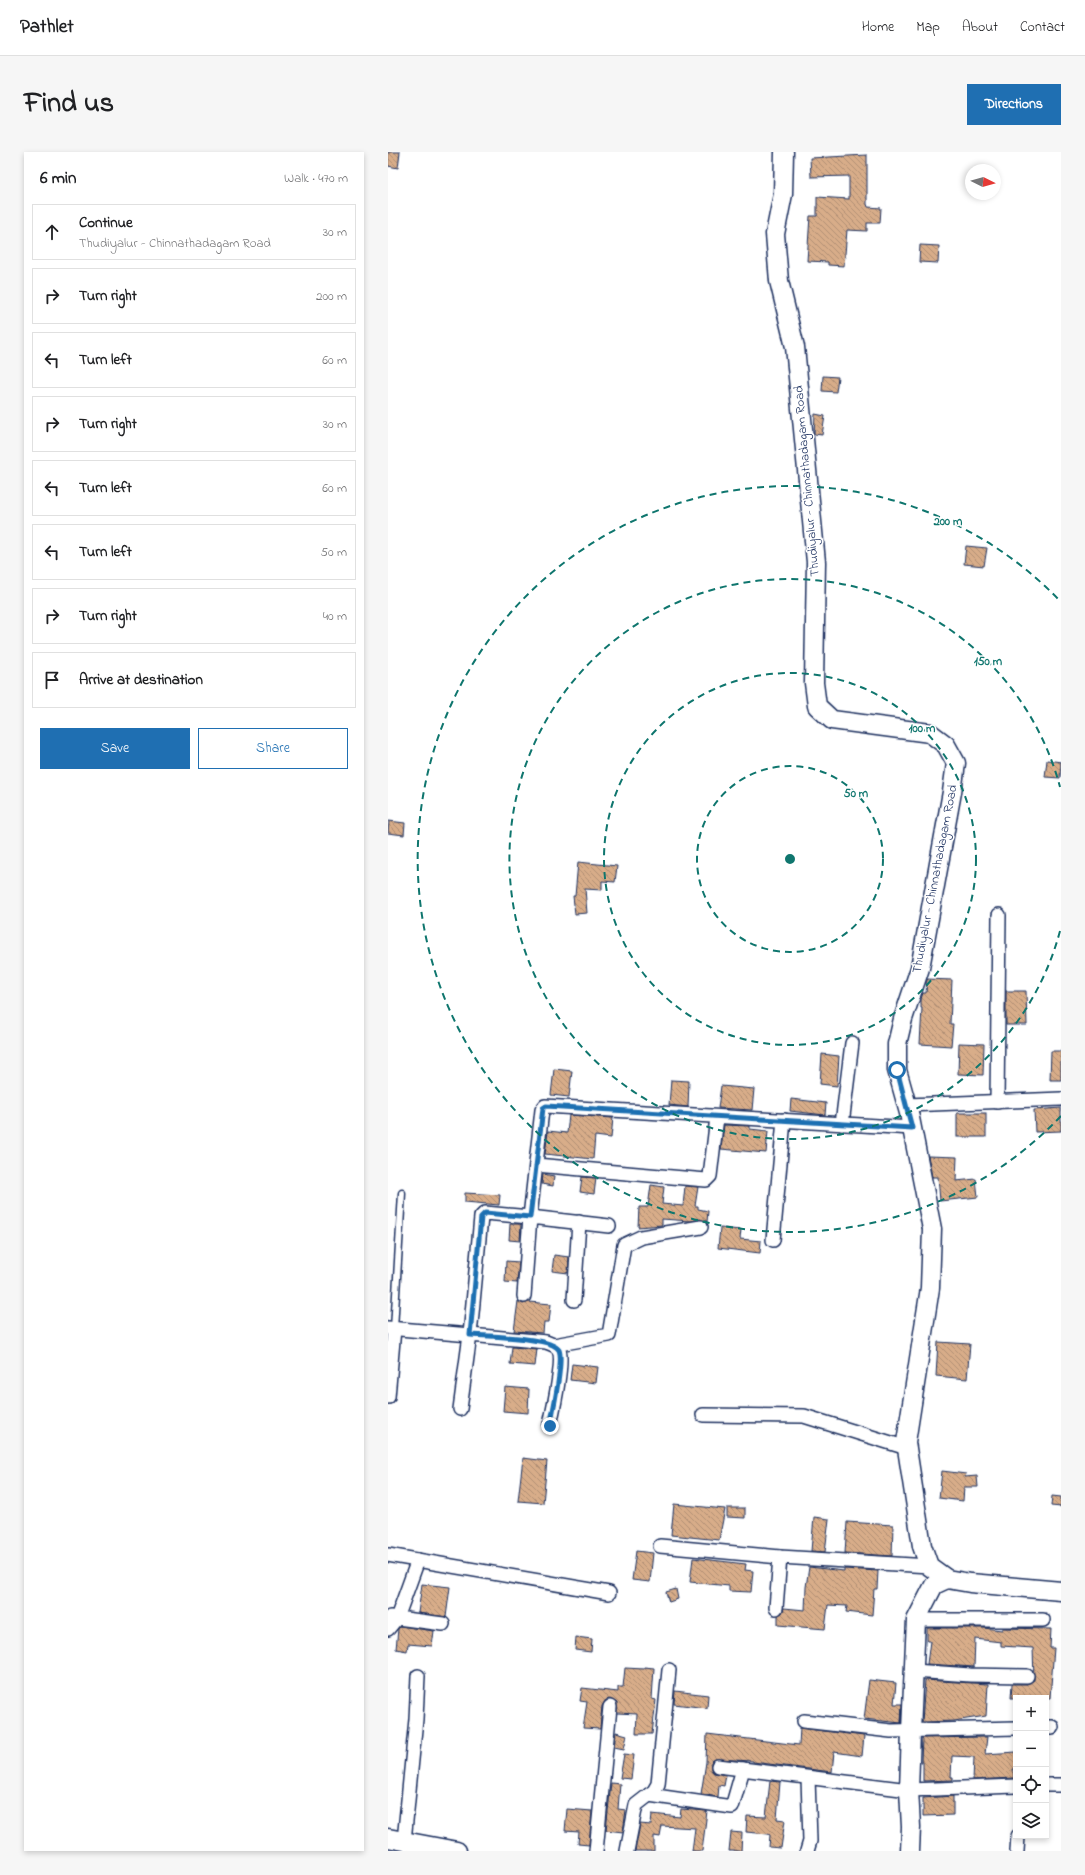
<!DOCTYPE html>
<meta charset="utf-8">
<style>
:root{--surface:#fff;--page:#f6f6f6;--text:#202124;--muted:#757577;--line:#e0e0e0;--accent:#1f6fb2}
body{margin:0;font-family:"Indie Flower",sans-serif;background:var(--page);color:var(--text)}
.controls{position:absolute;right:12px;bottom:12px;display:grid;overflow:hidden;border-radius:0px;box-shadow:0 2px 6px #0003}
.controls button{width:36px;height:36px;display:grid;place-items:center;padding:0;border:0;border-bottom:1px solid var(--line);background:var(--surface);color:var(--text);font:20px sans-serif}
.compass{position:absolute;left:577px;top:12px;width:36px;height:36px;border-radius:50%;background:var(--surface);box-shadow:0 2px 6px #0003;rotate:95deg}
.stop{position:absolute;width:12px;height:12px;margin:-9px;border:3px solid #1f6fb2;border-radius:50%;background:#fff}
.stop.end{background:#1f6fb2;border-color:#fff;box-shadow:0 1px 4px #0008}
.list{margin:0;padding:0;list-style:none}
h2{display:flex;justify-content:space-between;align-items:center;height:52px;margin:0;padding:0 16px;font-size:17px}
h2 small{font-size:13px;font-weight:400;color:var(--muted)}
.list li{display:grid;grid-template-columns:26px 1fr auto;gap:12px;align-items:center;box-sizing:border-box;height:56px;margin:0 8px 8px;padding:0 8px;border:1px solid var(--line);border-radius:0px}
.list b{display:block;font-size:15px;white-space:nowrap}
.list p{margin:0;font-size:13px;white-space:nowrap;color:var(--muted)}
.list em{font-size:13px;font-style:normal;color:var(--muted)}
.actions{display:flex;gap:8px;padding:12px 16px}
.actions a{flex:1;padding:9px 0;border:1px solid var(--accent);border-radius:0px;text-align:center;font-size:14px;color:var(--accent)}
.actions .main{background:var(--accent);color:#fff}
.icon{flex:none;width:22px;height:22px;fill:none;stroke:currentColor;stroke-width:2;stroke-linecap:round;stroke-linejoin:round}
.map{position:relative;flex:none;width:673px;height:1699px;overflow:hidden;border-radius:0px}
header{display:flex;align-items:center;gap:24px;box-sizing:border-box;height:56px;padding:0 20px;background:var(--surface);border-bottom:1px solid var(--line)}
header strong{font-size:19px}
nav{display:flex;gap:22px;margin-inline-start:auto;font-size:14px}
.intro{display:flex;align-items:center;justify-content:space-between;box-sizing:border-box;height:96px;padding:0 24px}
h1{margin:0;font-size:28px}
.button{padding:10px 18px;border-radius:0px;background:var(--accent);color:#fff;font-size:14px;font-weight:700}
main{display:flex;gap:24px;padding:0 24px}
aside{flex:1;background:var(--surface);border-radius:0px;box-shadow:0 2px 6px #0003}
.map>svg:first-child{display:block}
.building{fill:url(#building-back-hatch);stroke:#1b2f5e}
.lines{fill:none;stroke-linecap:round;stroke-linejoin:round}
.lane-casing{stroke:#1b2f5e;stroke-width:9}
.street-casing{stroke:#1b2f5e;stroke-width:16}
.secondary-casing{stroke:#1b2f5e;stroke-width:21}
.lane{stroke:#fff;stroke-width:6}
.street{stroke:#fff;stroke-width:13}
.secondary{stroke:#fff;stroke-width:18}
.route{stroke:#1f6fb2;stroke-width:5}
.ring{fill:none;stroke:#0f766e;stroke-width:2;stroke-dasharray:7 5}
.labels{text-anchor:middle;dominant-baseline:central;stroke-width:3;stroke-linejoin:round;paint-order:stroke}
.street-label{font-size:13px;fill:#1b2f5e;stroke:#fff}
.centre{fill:#0f766e;stroke:#fff;stroke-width:2}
.ring-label{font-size:12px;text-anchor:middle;font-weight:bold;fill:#0f766e;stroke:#fff;stroke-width:3;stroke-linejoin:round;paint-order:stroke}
</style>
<header>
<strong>Pathlet</strong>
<nav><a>Home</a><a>Map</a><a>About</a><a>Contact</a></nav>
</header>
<div class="intro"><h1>Find us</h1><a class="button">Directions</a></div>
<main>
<aside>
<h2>6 min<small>Walk · 470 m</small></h2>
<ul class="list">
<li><svg class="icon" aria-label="ahead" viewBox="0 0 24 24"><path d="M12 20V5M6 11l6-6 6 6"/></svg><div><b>Continue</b><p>Thudiyalur - Chinnathadagam Road</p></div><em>30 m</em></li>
<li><svg class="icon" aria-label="right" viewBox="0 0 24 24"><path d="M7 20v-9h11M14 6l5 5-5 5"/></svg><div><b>Turn right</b></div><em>200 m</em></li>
<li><svg class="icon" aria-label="left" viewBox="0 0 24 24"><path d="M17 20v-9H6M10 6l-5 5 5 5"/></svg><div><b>Turn left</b></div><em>60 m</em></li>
<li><svg class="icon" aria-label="right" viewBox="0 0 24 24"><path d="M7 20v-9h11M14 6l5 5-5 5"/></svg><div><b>Turn right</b></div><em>30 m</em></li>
<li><svg class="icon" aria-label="left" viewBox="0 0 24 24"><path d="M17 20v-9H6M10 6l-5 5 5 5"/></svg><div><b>Turn left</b></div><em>60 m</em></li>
<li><svg class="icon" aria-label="left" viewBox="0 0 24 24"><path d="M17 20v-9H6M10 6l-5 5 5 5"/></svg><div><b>Turn left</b></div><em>50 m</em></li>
<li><svg class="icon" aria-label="right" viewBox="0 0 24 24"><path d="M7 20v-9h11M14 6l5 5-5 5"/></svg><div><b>Turn right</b></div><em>40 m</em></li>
<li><svg class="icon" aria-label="arrive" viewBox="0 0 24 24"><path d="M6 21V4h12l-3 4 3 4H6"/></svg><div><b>Arrive at destination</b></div></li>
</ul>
<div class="actions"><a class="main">Save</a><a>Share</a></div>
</aside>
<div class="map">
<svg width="673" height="1699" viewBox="0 0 673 1699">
<defs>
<pattern id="building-back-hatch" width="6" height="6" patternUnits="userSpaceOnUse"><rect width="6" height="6" fill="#d8ad89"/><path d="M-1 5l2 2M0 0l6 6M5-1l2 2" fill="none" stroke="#ae8d73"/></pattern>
</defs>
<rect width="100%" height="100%" fill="#fff"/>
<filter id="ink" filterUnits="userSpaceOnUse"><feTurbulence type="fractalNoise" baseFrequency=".025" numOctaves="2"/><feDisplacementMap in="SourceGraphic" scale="8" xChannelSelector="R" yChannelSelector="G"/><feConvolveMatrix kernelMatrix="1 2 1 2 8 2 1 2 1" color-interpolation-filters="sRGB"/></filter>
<g filter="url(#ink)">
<g class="building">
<path d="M0,0H12L10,16L0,14Z"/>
<path d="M479,3V52L480,55L493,56L492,71H479V79L459,78L456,114L440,113V110L419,109L422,64H429V45L461,47V24L423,25L422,6Z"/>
<path d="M532,93L551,94L550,111L531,110Z"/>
<path d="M435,224L450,225L448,240L434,239Z"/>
<path d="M427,262L437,264L434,283L426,282Z"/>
<path d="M578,394L599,396L596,414L576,412Z"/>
<path d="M659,608L673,610L672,626L657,625Z"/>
<path d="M1,669L17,671L16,683L0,681Z"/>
<path d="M190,710L229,714L227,730L214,729V738L197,737L199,761L187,762L185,744H187Z"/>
<path d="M539,827L564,828L562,872H565L563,894L532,892L534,856H533V847L535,841H538Z"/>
<path d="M618,839H638L639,873H618Z"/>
<path d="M571,891L596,892L595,923L570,922Z"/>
<path d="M663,899H673V928H662Z"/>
<path d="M434,902L451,904L449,934L432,932Z"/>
<path d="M166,917L184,919L181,945L163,943Z"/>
<path d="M283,928L301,929L300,955L281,953Z"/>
<path d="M333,934L366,937L364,958L330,956Z"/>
<path d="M403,947L438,951L437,963L402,959Z"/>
<path d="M673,956V979L647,980L646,958Z"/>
<rect x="569" y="961" width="29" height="24"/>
<path d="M181,963L225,966L223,986L207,984L205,1007L157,1002L160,979L179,981Z"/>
<path d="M336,973L362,974V977L380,979L378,1001L333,997Z"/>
<path d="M540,1004L569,1005L568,1029L588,1027L590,1045L552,1049L550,1025H544Z"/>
<path d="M155,1022L166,1024L165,1034L154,1032Z"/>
<path d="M194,1025L208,1026L206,1042L192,1040Z"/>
<path d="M263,1033L276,1035L274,1052L295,1054L297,1034L310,1035L307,1054H310V1057L320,1059L319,1070L312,1067L302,1069L274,1067V1073L250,1075L251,1055H260Z"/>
<path d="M77,1041L112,1043L111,1053L77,1050Z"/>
<path d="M122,1072H133L132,1089L121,1088Z"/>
<path d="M332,1076L353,1078L352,1087L373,1089L372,1101L330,1096Z"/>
<path d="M166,1103L181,1105L180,1121L164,1119Z"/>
<path d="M118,1109L131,1110L129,1131L117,1130Z"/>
<path d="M130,1149L135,1152L141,1150L163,1152L161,1170H156L155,1181L126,1179Z"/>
<path d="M550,1190L582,1192L579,1227L548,1224Z"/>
<path d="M124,1195L149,1197L147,1214L122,1212Z"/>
<path d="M184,1212L210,1215L208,1231L182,1228Z"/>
<path d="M117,1235L141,1237L140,1261L115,1259Z"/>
<path d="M135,1306L159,1309L155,1351L130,1349Z"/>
<path d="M554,1319L578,1322L577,1325L589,1324L590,1335H576L575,1349L551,1346Z"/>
<path d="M664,1344L673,1345V1355L663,1354Z"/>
<path d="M286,1352L337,1357L331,1388L283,1383Z"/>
<path d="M339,1356H357V1366L339,1365Z"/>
<path d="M426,1365L441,1367L437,1400L423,1399Z"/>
<path d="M459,1370L505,1373L504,1404L457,1401Z"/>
<path d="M248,1399L265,1401L262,1430L244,1428Z"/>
<path d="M305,1406L358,1412L357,1418L365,1419L363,1440L341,1439V1434L302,1430Z"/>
<path d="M421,1415L456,1419V1417L490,1419L489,1437H486L484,1463L458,1460L459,1454L440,1453L437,1477L390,1473V1463L394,1461L396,1456L417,1458L418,1435Z"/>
<path d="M34,1432L62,1435L58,1465L30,1461Z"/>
<path d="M288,1437L290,1447L281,1450L278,1440Z"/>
<path d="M12,1474L46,1479L44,1494L20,1492L19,1499L8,1497L10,1477Z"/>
<path d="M539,1476H595L614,1478V1476L663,1477L662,1496H666L662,1546H623L624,1532H639L646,1528L645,1496L613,1494V1490L587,1487L586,1515L539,1512L542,1489H539Z"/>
<path d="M188,1485L204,1487L203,1500L187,1498Z"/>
<path d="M256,1515L266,1516L264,1547L268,1548L264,1582H248L249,1562L229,1561V1551L222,1547L218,1548L214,1554L212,1577L195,1576L199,1550L192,1549L194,1536L230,1540V1535H235L237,1516L256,1517Z"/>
<path d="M481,1528L508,1531L506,1552H514L513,1571L476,1567Z"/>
<path d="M537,1528L600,1532L598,1564L566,1569L534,1570Z"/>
<path d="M287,1539L320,1543L319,1556L286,1552Z"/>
<path d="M412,1576L476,1584L474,1604L446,1600L444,1620L365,1610V1609L327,1607L323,1610V1617L326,1621L338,1623L336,1634L331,1633L330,1645L313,1642L318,1610L319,1582L411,1593Z"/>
<path d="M228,1580L239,1583L236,1597L226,1595Z"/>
<path d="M599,1585L597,1602L628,1600V1617H625L626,1626L585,1628L586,1605L564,1604L563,1625H565V1628L535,1629V1610H533L534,1586Z"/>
<path d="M236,1602L246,1603L243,1627L232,1626Z"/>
<path d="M382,1629L392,1630L389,1667L397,1668L393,1696L381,1695L382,1683L380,1682L358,1680L359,1664L378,1665Z"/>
<path d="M223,1631L232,1632L230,1657L238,1658L235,1680L218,1678Z"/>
<path d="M565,1644V1663L535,1664V1646Z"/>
<path d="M179,1657L204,1659L201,1693L190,1692L191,1680L177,1679Z"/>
<path d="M293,1657L319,1659L314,1699H304L307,1676L274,1674L272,1685L266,1684V1699H247L252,1672L263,1673L264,1662L292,1665Z"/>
<path d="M343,1680L354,1681L353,1699H341Z"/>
</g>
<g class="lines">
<g class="lane-casing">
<path id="lane" d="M6,1177L14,1041"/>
</g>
<g class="street-casing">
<g id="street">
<path d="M609,950L611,763"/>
<path d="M519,953L673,947"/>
<path d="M454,972L464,891"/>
<path d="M148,1013L318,1028L322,1024L329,965"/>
<path d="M385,1088L396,968"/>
<path d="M136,1144L142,1065L221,1074"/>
<path d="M186,1148L191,1070"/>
<path d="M0,1176L82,1183L93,1065L97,1061L142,1065L154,958L157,954L524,976"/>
<path d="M166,1193L221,1183L236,1093L253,1085L313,1075"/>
<path d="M0,1245L6,1177"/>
<path d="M72,1257L82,1183L158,1190C163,1192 168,1193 171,1198C176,1209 165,1259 162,1273"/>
<path d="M315,1263L416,1264L519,1296"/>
<path d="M272,1394L392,1405L541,1414"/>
<path d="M0,1403L221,1441"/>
<path d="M388,1456L392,1405"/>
<path d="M2,1465L55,1472"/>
<path d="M528,1468H655"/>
<path d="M0,1477L9,1466L30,1408"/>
<path d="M526,1519L582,1523L639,1524"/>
<path d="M416,1569L503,1579L628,1576"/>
<path d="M658,1575H664"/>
<path d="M330,1614L521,1638L628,1634"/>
<path d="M658,1633H673"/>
<path d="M261,1643L344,1655L355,1617"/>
<path d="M16,1689L28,1567L30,1524"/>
<path d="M208,1699L222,1555"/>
<path d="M239,1699L248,1653L266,1639L270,1632L281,1518"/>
<path d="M419,1699L422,1689L420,1626"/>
<path d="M629,1699L630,1684"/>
</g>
</g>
<g class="secondary-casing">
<g id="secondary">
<path d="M396,0L395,42L387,82L391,129L407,195L428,410L426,531L429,554L444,568L542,581L558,593L568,611L564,640L532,816L515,867L509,892V918L521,961L544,1077L542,1136L518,1290L534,1394L541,1414L559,1427L582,1431L673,1439"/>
<path d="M0,1686L69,1699"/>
<path d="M522,1699L523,1675L521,1638L523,1579L528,1468L546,1433L559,1427"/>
</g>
</g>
<use href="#lane" class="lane"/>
<use href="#street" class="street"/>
<use href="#secondary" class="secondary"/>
</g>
</g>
<g class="lines" filter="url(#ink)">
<path class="route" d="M162,1274C165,1259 176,1209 171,1198C164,1185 98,1184 82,1183L93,1065L97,1061L142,1065L155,956L158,954L524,976L509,918"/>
</g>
<g class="ring">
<circle cx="402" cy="707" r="93"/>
<circle cx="402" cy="707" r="186"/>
<path d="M672 779A280 280 0 1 1 672 635"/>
<path d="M673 964A373 373 0 1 1 673 450"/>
</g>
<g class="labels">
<g class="street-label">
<text transform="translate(419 329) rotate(-95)">Thudiyalur - Chinnathadagam Road</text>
<text transform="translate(547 727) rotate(-79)">Thudiyalur - Chinnathadagam Road</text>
</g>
</g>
<circle cx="402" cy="707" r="6" class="centre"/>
<g class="ring-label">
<text x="560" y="373">200 m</text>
<text x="600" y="513">150 m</text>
<text x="534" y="580">100 m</text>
<text x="468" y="645">50 m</text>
</g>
</svg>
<div class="controls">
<button>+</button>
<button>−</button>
<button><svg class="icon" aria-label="locate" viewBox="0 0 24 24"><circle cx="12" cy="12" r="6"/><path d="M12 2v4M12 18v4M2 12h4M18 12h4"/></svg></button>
<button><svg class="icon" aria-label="layers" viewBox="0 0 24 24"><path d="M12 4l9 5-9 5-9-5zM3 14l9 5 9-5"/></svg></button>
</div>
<svg class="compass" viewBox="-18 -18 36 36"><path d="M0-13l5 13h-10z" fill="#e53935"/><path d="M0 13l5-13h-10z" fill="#757577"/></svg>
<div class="stop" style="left:509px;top:918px"></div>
<div class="stop end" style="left:162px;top:1274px"></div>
</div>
</main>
